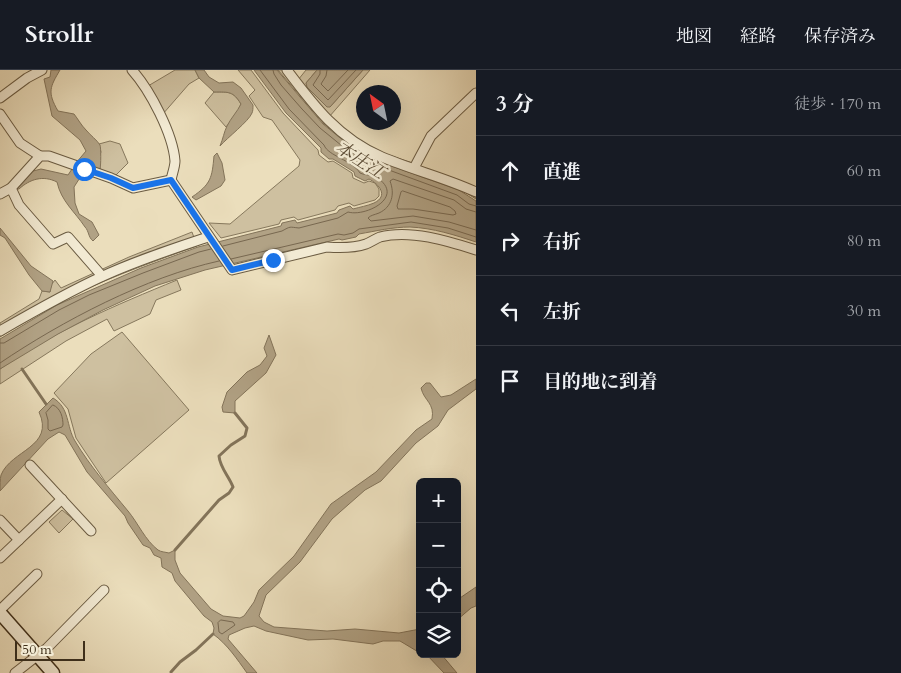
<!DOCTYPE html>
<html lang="ja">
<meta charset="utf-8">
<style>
:root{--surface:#171b24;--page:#242831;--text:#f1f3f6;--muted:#9ea1a6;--line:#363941}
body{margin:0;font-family:Cardo,"Noto Serif JP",serif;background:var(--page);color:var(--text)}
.controls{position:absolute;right:15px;bottom:15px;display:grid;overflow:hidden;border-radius:8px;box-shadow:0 5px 20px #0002}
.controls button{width:45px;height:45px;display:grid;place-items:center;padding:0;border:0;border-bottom:1px solid var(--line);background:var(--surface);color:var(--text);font:25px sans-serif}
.compass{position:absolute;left:356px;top:15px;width:45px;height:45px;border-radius:50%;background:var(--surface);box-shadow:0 5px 20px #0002;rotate:327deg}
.scale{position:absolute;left:15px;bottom:12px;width:70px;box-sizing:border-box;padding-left:5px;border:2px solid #3f2f1a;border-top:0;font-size:14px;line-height:18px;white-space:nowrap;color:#3f2f1a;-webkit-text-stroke:4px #f2ead3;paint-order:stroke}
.stop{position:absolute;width:15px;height:15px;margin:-11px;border:4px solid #1a73e8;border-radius:50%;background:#fff}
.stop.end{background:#1a73e8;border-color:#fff;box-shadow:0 1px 5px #0008}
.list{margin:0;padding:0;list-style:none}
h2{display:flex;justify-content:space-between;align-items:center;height:65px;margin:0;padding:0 20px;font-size:21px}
h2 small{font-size:16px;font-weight:400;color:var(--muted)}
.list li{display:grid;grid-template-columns:32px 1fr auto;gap:15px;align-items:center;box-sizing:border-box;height:70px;padding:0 20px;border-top:1px solid var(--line)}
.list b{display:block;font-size:19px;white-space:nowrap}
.list em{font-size:16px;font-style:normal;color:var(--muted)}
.icon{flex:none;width:28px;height:28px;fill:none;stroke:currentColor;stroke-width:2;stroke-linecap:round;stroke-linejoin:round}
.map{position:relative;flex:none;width:476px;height:603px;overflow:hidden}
header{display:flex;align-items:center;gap:30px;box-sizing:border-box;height:70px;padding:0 25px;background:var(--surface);border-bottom:1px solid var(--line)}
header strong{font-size:24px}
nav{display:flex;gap:28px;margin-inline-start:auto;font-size:18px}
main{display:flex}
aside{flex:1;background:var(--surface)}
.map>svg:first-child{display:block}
.green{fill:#cec0a0;stroke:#86785d}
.water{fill:#b1a285;stroke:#83745a}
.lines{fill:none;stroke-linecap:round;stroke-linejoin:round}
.shore{stroke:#786850;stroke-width:1}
.stream{stroke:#83745a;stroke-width:3}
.street-casing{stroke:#6a5b42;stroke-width:11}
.secondary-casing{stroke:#3f2f1a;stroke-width:15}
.street{stroke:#f2ead3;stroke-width:9}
.secondary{stroke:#f2ead3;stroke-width:12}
.route{stroke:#1a73e8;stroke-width:6}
.labels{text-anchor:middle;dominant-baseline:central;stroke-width:5;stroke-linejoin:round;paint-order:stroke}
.water-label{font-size:18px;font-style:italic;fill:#5c4c35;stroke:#f2ead3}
</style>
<header>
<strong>Strollr</strong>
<nav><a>地図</a><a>経路</a><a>保存済み</a></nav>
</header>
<main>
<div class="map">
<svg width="476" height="603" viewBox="0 0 476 603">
<rect width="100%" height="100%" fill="#ebdebc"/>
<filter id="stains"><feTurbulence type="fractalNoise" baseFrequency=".004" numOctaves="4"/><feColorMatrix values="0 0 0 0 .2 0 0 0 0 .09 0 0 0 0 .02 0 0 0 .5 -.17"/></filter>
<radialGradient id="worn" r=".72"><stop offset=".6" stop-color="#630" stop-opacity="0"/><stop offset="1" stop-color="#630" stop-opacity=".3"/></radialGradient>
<g class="green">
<path d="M175,0H195L199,8L189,14L162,45L148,16Z"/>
<path d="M238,0H251L283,43L318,80L319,85L328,92L333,91L352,103L353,108L364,113L369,111L375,113L379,119V126L375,130L354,136L349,133L338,136L335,140L298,150L294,147L281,150L279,154L221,168L209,153L230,154L299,96L300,90L272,50L263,47L249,26L255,20Z"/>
<path d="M278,0H290L298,10L306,0H317L306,13L307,17L330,37L363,0H370L329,47L356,69L385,84L410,92L476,118V129L460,119L381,91L351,75L324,54Z"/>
<path d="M214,22C229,22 233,21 241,34L236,45L226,57L205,33Z"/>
<path d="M110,71L120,74L128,93L115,106L100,99L99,87L101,82L99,74Z"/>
<path d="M192,162L197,176C147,194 96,212 49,237C32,246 16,257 0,267V253L39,229L42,221L50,222L51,215L55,210L61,218L129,187Z"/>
<path d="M177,210L181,220L156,230L150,244L114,261L107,249L66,271L0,314V299C54,261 116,235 177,210Z"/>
<path d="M122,262L189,340L106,413L76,368L68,339L54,323L91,284Z"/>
<path d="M62,440L73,449L59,463L49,452Z"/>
</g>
<g class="water">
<path d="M51,0H60C50,17 47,22 58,41L74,44C78,49 81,55 86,60C90,65 97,70 100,75C101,78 101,95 100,99L98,100L76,93L86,81L80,70L52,46L44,9L50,7Z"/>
<path d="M195,0H204L209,7L219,13L233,12L241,18L253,35C253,38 253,41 252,43C249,51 227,68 220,76C223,69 224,62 227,56C231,48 237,42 241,34C233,21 229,22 214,22L199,8Z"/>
<path d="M254,0H277L323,54L350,76L380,92L459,120L476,131V172C455,165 433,158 410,157C393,157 376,161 359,164L356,167L342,170L339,169L205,200L155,216L103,240L58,264L0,299V269L57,235L141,198L198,177L281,156L282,153L295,150L297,153L337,143L339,140L350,136L353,139C360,137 367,136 374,133C389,126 379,114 369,109L365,111L355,106L354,102L333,89H329L321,82V78L286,43Z"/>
<path d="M317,0H363L330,37H327L307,17L306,13Z"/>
<path d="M217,83L222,93L225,110L221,116L196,130L192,127C211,114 212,108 214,86Z"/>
<path d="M41,99L68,105L72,99L83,103L74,117L75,133L79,144L92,152L99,165L93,171C88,167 89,161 85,157C75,142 61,131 57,112C43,105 30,109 19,119H17L33,101Z"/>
<path d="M0,158L31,196L53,211L50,222L42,221L29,205L5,168L0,165Z"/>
<path d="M269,265L276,285L266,303L235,331V343L223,342L222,337L227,322L247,302L260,295L267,286L264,278Z"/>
<path d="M476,309V319L448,340L438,356L416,373L381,411L365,420L332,449L300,492L266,525L259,546L264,552L274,557L327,561L355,559L399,563L420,559V583L400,571H383L373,574L333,569L308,570L266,561L254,556L245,558L229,565L228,569L257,603H247C237,589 227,574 213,564L214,558L212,552L204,546L175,511L172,503L162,497L161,488L154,485L150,478L143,475L128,453L125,446L87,402L65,365L59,362L48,369L0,421C0,416 0,409 1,405C11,380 55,377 39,342L53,328C70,338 66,356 75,371C90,396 109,418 128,441C138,453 145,470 158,480C161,482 165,482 169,483L175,480V490L180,503L211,539L223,546L240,548L244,546L254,532L259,520L294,486L331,434L376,402L416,360L432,349C435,333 424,331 421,318L426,313H430L441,327L451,325Z"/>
<path d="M476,517V536L471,538L457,550V530Z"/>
<path d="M426,584H441L457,603H444Z"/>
</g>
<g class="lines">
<g class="shore">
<path d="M273,0L274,4L281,15L302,39L320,58L347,80L378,96L457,125L469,134L476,136"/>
<path d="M320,0V4L313,15L328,30L356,0"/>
<path d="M327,0L326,6L321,14L328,21L348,0"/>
<path d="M403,121L450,137L455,141L456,144L453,145L413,139H398L397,136L401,122Z"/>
<path d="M476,142L466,139L454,130L393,109L390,111C395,124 392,137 379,143C374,145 371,145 368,148L371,151L413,146L449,152L476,160"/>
<path d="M223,176L282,161C291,156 289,157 299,158L338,148L348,142C365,147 404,128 379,109C373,104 367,106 360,103C352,90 328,86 324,75L289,39L260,0"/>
<path d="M231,189L338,164L344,165L353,163L359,159L411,152L448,158L476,167"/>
<path d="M0,273H4L59,240L89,225L143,203L199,182L211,179"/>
<path d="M0,293C62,251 146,207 219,191"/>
<path d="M53,335C61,338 63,348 63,355L62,357L50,361L48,359V350L46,343Z"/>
<path d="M221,550L233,552L235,555L222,564L219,562L218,553Z"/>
</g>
<g class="stream">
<path d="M22,299L46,334"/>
<path d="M175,480L219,430L229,423L233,417C229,406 220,398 219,386L231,375L245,366L247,358L235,343"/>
<path d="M171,602L180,592L196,580L213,564"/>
</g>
<g class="street-casing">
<g id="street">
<path d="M132,0C150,20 173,64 175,91C175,97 172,104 171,110"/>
<path d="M287,0C314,36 339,69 382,87C413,100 446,108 476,122"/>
<path d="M0,28L27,8L42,0"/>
<path d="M0,44L20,73L40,86"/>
<path d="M414,98L431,66L476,23"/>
<path d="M171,110L232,200L327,177C339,178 354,178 366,174C371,172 375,169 380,167C410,159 448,171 476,180"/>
<path d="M11,118L19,135L53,174L68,167L102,206"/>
<path d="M0,124L11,118L40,86H49L111,108L133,118L171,110"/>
<path d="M0,261C33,242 66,223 101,207C135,191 172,179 208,167"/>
<path d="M30,395L91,461"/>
<path d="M0,450L19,470"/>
<path d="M0,488L62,429"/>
<path d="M0,540L37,504"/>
<path d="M15,603L47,578L104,520"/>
</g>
</g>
<g class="secondary-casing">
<path id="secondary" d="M0,543L53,603"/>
</g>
<use href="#street" class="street"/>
<use href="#secondary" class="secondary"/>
</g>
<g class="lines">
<path class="route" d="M84,99L111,108L133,118L171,110L232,200L273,190"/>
</g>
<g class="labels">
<g class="water-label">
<text transform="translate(360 90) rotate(33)">本庄江</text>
</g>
</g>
<rect width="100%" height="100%" filter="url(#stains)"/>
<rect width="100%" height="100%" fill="url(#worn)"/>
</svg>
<div class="controls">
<button>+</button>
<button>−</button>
<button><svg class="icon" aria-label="locate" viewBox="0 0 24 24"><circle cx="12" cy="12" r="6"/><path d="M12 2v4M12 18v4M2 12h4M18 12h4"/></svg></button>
<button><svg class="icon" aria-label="layers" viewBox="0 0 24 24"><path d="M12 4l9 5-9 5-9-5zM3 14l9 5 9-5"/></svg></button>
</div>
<svg class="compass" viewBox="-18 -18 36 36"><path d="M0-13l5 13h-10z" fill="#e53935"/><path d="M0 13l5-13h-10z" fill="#9ea1a6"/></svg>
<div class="scale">50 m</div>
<div class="stop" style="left:84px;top:99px"></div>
<div class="stop end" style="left:273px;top:190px"></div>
</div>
<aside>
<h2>3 分<small>徒歩 · 170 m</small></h2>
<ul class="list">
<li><svg class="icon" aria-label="ahead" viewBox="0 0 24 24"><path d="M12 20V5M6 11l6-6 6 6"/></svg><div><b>直進</b></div><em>60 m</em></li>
<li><svg class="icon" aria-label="right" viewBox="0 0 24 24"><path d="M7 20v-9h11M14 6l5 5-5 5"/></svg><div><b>右折</b></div><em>80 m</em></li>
<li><svg class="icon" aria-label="left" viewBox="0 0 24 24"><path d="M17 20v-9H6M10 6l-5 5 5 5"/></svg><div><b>左折</b></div><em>30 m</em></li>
<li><svg class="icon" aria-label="arrive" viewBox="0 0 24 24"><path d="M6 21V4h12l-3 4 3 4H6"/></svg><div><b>目的地に到着</b></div></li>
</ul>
</aside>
</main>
